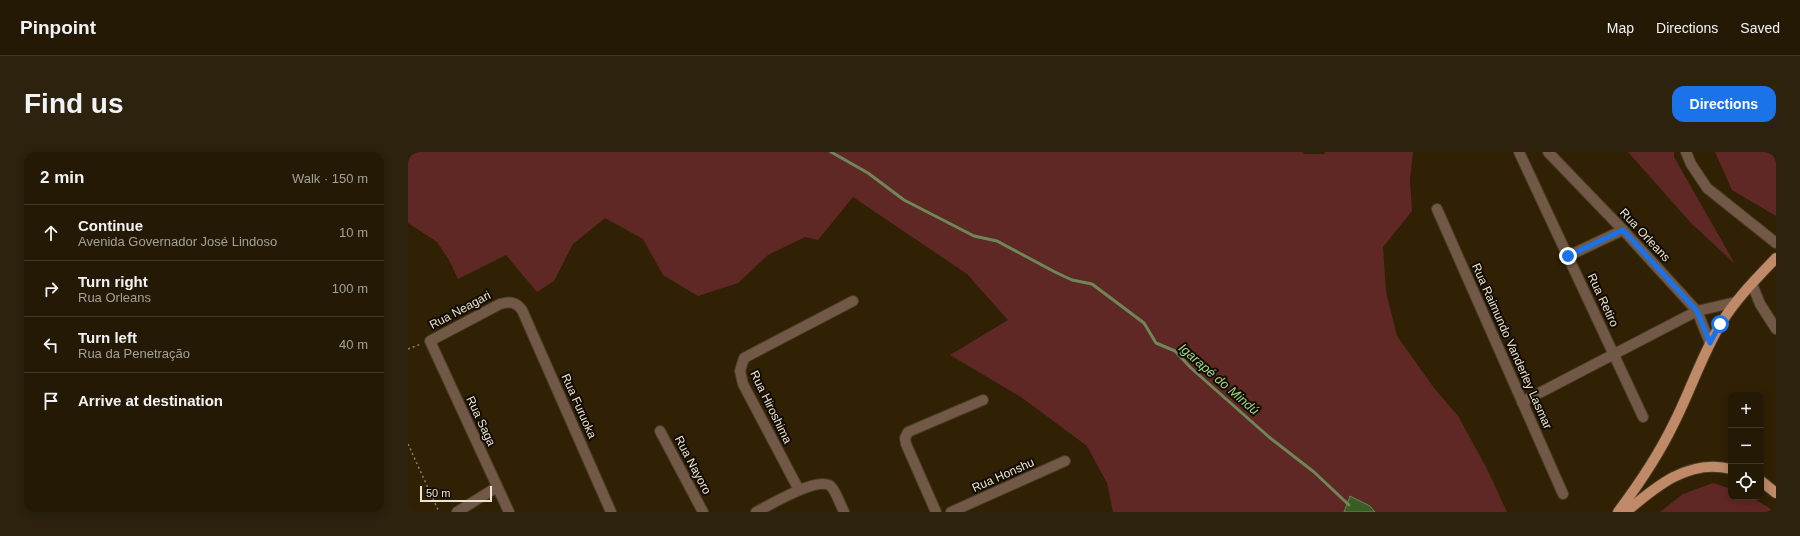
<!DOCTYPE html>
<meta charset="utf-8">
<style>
:root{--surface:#241904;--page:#2c220e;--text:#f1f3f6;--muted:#a3a09a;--line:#413826;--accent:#1a73e8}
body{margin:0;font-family:Arial,sans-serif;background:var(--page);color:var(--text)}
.controls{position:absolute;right:12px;bottom:12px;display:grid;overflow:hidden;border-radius:8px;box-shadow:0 2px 10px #0003}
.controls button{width:36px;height:36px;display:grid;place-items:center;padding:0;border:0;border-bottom:1px solid var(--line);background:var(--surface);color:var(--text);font:20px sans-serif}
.scale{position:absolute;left:12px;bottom:10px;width:72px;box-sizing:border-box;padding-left:4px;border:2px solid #ece3d3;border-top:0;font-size:11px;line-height:14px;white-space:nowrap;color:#ece3d3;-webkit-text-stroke:3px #130c03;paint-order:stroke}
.stop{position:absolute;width:12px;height:12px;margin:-9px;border:3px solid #1a73e8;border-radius:50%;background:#fff}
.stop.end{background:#1a73e8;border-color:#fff;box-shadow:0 1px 4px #0008}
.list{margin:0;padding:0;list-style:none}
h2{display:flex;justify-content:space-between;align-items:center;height:52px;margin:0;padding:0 16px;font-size:17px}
h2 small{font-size:13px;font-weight:400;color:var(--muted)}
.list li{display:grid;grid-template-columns:26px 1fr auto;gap:12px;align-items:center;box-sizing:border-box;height:56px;padding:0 16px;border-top:1px solid var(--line)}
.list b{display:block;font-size:15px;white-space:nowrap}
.list p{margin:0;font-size:13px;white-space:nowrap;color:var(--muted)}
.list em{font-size:13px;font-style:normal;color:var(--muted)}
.icon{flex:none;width:22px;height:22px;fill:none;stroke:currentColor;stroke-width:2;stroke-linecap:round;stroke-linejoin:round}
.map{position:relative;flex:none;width:1368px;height:360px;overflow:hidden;border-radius:12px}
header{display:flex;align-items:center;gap:24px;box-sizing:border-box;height:56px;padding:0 20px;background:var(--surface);border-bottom:1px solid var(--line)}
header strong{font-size:19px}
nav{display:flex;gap:22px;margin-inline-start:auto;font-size:14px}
.intro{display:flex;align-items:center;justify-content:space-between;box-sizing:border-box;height:96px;padding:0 24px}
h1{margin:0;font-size:28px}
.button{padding:10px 18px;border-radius:12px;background:var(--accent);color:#fff;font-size:14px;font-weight:700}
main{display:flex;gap:24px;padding:0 24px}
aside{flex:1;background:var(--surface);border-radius:12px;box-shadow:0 2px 10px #0003}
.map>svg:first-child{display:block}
.green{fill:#602824}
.water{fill:#395e25;stroke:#6f8659}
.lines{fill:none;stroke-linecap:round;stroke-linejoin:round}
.stream{stroke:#6f8659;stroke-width:3}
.minor-casing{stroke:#4a3c22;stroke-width:12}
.major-casing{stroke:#4a3c22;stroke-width:12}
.path{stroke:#8d816b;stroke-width:1.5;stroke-dasharray:2 3;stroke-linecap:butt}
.minor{stroke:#725847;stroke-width:10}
.major{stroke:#c08a68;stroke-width:10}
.route{stroke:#1a73e8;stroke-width:5}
.labels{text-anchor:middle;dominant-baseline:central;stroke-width:4;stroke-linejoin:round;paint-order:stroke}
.street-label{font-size:12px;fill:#ece3d3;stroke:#130c03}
.water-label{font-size:13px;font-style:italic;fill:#9ed682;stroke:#130c03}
</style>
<header>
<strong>Pinpoint</strong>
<nav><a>Map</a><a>Directions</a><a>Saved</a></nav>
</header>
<div class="intro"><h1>Find us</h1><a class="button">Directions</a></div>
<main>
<aside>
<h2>2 min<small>Walk · 150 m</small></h2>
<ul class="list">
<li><svg class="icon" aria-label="ahead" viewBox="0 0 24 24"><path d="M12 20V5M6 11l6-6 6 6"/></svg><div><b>Continue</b><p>Avenida Governador José Lindoso</p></div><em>10 m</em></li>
<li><svg class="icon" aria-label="right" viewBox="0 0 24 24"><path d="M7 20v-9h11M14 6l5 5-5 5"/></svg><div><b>Turn right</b><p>Rua Orleans</p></div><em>100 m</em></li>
<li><svg class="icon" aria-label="left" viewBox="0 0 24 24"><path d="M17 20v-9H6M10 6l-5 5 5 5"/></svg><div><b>Turn left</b><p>Rua da Penetração</p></div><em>40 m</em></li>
<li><svg class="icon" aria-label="arrive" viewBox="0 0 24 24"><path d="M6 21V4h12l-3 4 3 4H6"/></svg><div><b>Arrive at destination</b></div></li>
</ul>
</aside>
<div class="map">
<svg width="1368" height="360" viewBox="0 0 1368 360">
<rect width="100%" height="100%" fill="#302105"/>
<g class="green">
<path d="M0,0H895L896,2H916L917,0H1005L1002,27L1004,59L975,95L978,140L989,184L1026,236L1050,264L1078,315L1099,360H967L962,354L941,345L936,360H705L699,331L679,294L613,245L542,203L600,168L559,122L445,45L410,88L397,85L360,103L330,131L290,144L255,123L235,87L197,66L165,92L146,129L129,140L98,103L50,127L41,108L29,90L0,71Z"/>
<path d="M1220,0H1266V5L1327,112L1283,71Z"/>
<path d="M1307,0H1368V64L1324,38Z"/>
<path d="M1305,331L1323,337V345H1343L1368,360H1252L1275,342Z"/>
</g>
<path class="water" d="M942,344L962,354L967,360H936Z"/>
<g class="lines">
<path class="stream" d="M423,0L460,21L496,48L566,84L589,89L647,120L664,128L684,132L736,171L748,191L767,199L783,216L826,254L861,285L906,320L941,353"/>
<g class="minor-casing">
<g id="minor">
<path d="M1111,0L1235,265"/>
<path d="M1140,0L1215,78L1289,159L1302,191"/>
<path d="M1278,0L1283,12L1299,36L1368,91"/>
<path d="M1029,57L1155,342"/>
<path d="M1160,104L1215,78"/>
<path d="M1344,132L1352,152L1368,177"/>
<path d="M1114,250L1289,159L1328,150"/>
<path d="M252,279L295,360"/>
<path d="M391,338L335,232L332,219L336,206L445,149"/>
<path d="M49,360L89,335"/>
<path d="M101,360L22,189L92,152C102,149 108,150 114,158L203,360"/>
<path d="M348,360C362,353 406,326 421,333C426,335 433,354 436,360"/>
<path d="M528,360L498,292L497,286L500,280L575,248"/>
<path d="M543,360L657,309"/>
</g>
</g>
<g class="major-casing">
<g id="major">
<path d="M1353,329L1368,341"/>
<path d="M1210,360C1231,332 1250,304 1265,273C1282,240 1293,205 1312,173C1327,148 1348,127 1368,106"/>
<path d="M1218,360C1247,335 1281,306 1323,317"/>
</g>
</g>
<g class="path">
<path d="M0,197L13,192"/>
<path d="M0,292L31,360"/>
</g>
<use href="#minor" class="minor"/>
<use href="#major" class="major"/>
</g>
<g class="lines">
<path class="route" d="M1160,104L1215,78L1289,159L1302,191L1312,172"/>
</g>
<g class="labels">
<g class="street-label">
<text transform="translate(1237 83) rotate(47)">Rua Orleans</text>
<text transform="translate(1195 148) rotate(65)">Rua Retiro</text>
<text transform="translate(52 158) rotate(-28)">Rua Neagari</text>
<text transform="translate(1104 194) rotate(66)">Rua Raimundo Vanderley Lasmar</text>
<text transform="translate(171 254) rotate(66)">Rua Furuoka</text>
<text transform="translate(363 255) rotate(64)">Rua Hiroshima</text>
<text transform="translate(73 269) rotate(65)">Rua Saga</text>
<text transform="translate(285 313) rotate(62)">Rua Nayoro</text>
<text transform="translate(595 323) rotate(-24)">Rua Honshu</text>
</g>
<g class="water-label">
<text transform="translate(811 227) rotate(41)">Igarapé do Mindú</text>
</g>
</g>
</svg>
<div class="controls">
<button>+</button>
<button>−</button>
<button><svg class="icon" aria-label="locate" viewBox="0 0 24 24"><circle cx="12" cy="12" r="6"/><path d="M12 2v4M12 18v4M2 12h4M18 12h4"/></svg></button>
</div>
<div class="scale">50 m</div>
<div class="stop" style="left:1312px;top:172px"></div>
<div class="stop end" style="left:1160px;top:104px"></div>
</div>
</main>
